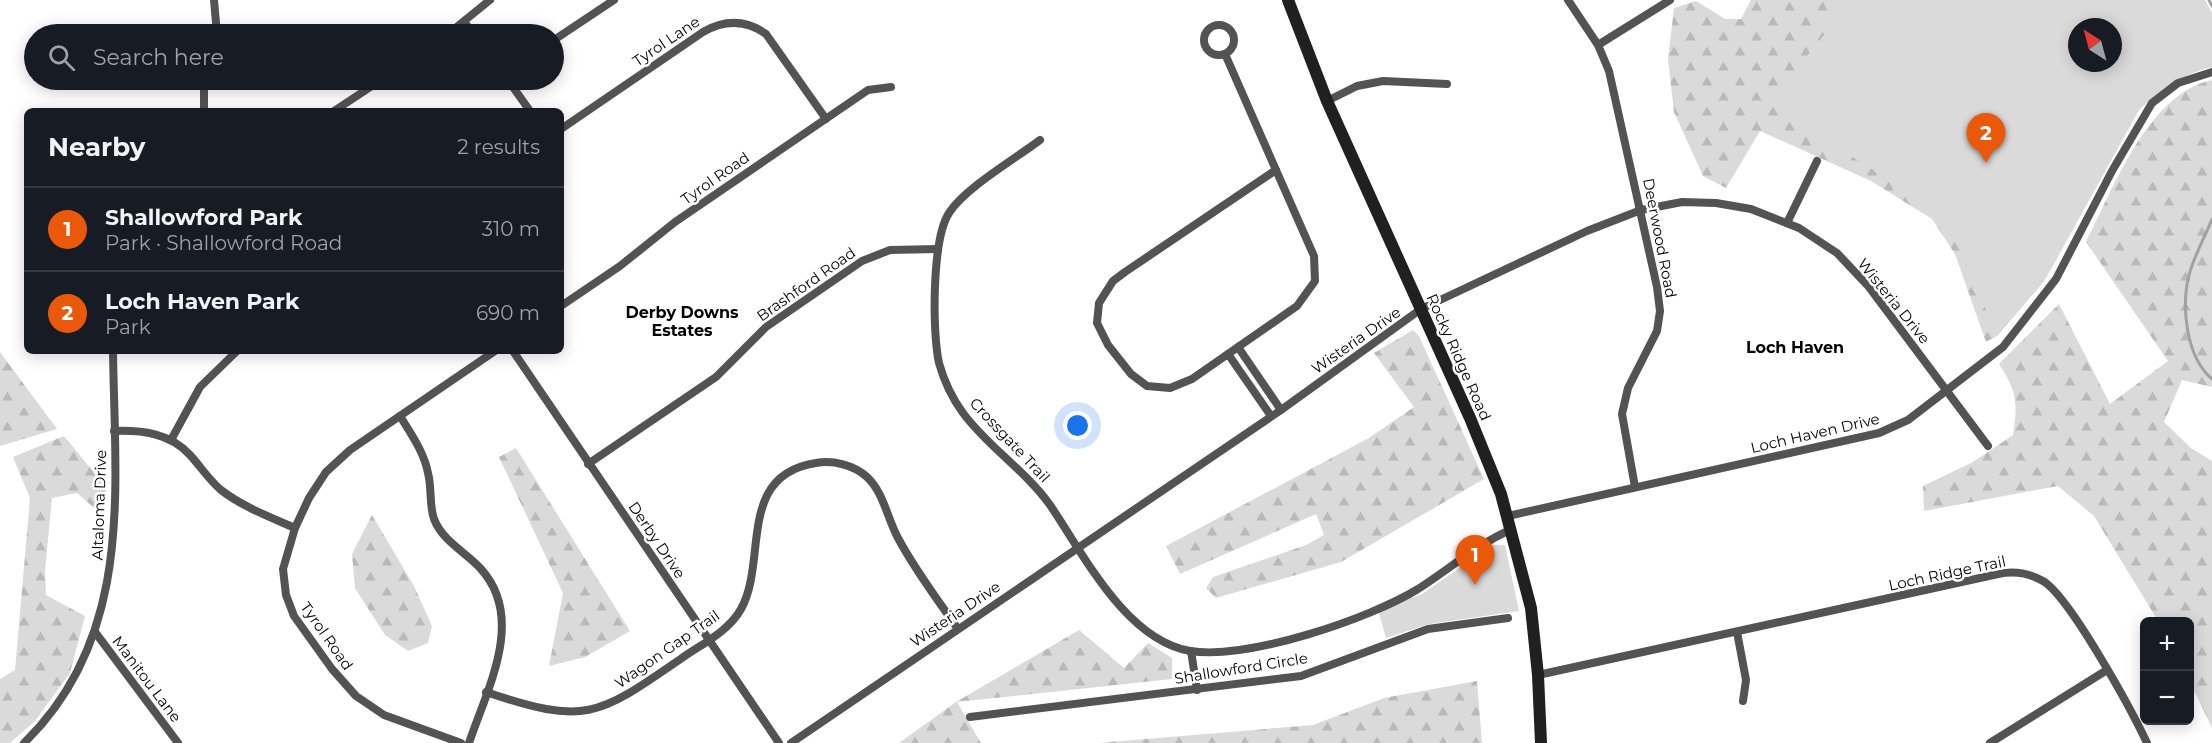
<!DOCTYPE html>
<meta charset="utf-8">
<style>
:root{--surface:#171b24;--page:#20242c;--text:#f1f3f6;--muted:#9ea1a6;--line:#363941;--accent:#ea580c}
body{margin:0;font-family:Montserrat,sans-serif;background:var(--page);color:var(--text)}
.controls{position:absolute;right:18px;bottom:18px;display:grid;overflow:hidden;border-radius:9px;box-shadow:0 3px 15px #0003}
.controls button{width:54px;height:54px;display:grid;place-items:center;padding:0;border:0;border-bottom:2px solid var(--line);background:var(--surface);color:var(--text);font:30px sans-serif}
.compass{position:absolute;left:2068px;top:18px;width:54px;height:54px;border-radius:50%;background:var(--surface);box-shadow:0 3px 15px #0003;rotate:324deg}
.you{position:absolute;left:1078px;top:426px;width:21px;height:21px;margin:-15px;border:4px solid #fff;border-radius:50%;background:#1a73e8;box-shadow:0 0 0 9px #1a73e833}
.badge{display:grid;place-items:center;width:39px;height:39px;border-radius:50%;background:var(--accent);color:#fff;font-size:20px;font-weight:700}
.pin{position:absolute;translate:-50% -50px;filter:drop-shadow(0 2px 3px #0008)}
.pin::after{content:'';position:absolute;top:32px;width:21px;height:18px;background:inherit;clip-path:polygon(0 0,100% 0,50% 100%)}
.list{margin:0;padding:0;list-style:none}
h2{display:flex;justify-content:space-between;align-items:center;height:78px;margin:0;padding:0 24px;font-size:26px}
h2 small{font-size:20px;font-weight:400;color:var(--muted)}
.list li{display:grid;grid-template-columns:39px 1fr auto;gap:18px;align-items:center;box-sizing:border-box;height:84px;padding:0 24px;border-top:2px solid var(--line)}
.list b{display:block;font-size:22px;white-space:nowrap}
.list p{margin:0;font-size:20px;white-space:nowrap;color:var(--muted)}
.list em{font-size:20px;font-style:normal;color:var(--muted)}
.icon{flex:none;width:33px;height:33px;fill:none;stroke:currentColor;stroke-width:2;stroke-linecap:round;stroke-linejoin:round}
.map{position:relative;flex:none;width:2212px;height:743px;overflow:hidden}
.search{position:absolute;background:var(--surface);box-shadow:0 3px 15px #0003;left:24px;top:24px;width:540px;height:66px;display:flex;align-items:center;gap:15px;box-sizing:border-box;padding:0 21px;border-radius:33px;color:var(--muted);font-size:22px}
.panel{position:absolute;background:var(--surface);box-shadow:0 3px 15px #0003;left:24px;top:108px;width:540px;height:246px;border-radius:9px}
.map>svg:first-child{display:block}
.forest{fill:url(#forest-firs)}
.green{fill:#dadada;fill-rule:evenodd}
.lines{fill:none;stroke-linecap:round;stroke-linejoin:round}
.stream{stroke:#a1a1a1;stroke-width:3}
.minor{stroke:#535353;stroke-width:8}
.secondary{stroke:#202020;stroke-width:12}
.labels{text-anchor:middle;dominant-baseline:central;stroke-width:5;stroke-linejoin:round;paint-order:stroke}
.street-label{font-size:15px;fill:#000;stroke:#fff}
.neighbourhood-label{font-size:16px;font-weight:bold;fill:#000;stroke:#fff}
</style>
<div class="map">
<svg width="2212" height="743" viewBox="0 0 2212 743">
<defs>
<pattern id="forest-firs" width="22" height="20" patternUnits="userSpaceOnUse" patternTransform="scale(1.5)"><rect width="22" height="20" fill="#dadada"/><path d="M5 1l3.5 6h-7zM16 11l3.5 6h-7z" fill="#b9b9b9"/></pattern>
</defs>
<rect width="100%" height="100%" fill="#fff"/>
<g class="forest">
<path d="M1751,0H1871L1968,199L2045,280L1997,336L1986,342L1955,254L1932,219L1871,181L1760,131L1726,188L1703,176L1674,112L1668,59L1674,8L1696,1L1725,19H1741Z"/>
<path d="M2212,80V387L2182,380L2164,422L2191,448L2212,461V728L2190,682V622L2158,621L2094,516L2058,486L1924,511L1923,486L1973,462L2013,435C2018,403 2017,391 1999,364L2059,304L2110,404L2168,361L2086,242C2114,188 2147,94 2212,80Z"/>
<path d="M1413,330L1419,336L1484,479L1341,562L1216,598L1206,588L1213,577L1306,545L1324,535L1316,514L1180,574L1166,546L1369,438L1414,407L1374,353Z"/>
<path d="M0,352L57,429L0,446Z"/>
<path d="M64,436L106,487L104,517L77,493L52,498L45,571L46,595L85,616L70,673L35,721L10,743H0V679L15,670L30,498L13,457Z"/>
<path d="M516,448L630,631L585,657L549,666L563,593L499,457Z"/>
<path d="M372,515L414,586L432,626L428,643L408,651L385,635L355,588L352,554Z"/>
<path d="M1079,630L1124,668L1148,643L1172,658V679L957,702L981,743H899L956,702Z"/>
<path d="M1477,681L1482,743H1098L1313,725L1384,698Z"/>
</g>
<g class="green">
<path d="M1857,0H2205L2212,13V67C2182,74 2161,89 2139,110L2045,280L1997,336L1950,226L1910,193L1768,104L1846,8ZM2077,27H2113V63H2077Z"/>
<path d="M1493,545H1505L1519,611L1429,624L1386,638L1378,610L1422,594Z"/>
</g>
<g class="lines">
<g class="stream">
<path d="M2209,0L2212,6"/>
<path d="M2212,219C2205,237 2194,256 2189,275C2181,307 2186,357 2212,379"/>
</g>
<g class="minor">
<path d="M214,0L217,34"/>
<path d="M1568,0L1598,45L1609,71L1657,287L1660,311L1657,331L1628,388L1622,414L1635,487"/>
<path d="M465,23L474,34"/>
<circle cx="1219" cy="40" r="15"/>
<path d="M448,34L490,0"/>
<path d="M554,40L614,0"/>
<path d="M1598,45L1670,0"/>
<path d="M1225,54L1276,170"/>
<path d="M508,80L530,111"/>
<path d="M1327,101L1357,86L1383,81L1447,84"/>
<path d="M204,111V80"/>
<path d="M334,111L381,80"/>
<path d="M561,129L703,32C724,20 745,19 766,34L826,119"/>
<path d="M1040,140C1015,159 965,188 949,213C932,239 932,332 939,363C944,381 952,398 963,413C988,447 1025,470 1050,505C1084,555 1126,640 1190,651C1248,660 1369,619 1418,589C1449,569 1478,544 1512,529"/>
<path d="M1276,170L1314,256L1315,281L1297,306L1192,379L1170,388L1147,386L1131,374L1108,345L1097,323L1099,303L1113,281L1125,272Z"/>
<path d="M1787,223L1817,161"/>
<path d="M561,306L620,266L675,222L868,90L891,87"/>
<path d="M1238,347L1281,410"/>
<path d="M513,351L779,743"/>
<path d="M1228,354L1271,416"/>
<path d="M400,416C411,434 424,452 428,473C432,488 429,505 434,519C443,542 466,552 481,569C526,619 487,689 469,743"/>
<path d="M114,431C142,430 170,433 190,455C201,467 209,480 221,490C243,507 270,517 295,528"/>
<path d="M171,440L200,387L237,351"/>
<path d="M588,464L716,377L766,327L862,261L890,250L938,249"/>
<path d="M1508,516L1879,433L1908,420L2003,347L2056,279L2112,171L2152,103L2178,83L2212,72"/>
<path d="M95,632L178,743"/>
<path d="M1737,632L1746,680L1743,701"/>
<path d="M1191,651L1197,690"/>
<path d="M1538,675L1998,574C2013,571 2029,573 2043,581C2070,597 2132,711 2147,743"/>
<path d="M486,692C586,726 598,716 682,658C702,644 729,631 741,609C768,561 736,475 816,463C833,460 854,465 867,477C884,493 887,518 898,538C915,570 937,599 958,629"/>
<path d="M970,717L1301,676L1428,629L1508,618"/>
<path d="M24,743C134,636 115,491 113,351"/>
<path d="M461,743L384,715L356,696L332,669L294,616L286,595L283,569L295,528L309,498L326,472L350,450L495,351"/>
<path d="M791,743L1281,410L1421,309L1587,231L1641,210L1682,202L1716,203L1751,209L1799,228L1837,253L1869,287L1988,446"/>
<path d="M1990,743L2107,670"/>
</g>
<path class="secondary" d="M1288,0L1327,101L1470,418L1501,494L1531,608L1538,675L1541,743"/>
</g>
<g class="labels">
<g class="street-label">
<text transform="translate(666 41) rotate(-34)">Tyrol Lane</text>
<text transform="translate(715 178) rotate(-35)">Tyrol Road</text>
<text transform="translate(1660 238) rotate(79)">Deerwood Road</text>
<text transform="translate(806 284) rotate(-35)">Brashford Road</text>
<text transform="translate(1894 301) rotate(51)">Wisteria Drive</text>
<text transform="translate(1356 340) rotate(-35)">Wisteria Drive</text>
<text transform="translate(1459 357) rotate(66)">Rocky Ridge Road</text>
<text transform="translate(1815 433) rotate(-13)">Loch Haven Drive</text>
<text transform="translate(1010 440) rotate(47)">Crossgate Trail</text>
<text transform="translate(99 505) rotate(-88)">Altaloma Drive</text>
<text transform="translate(657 540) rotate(56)">Derby Drive</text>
<text transform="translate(1947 573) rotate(-12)">Loch Ridge Trail</text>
<text transform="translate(955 614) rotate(-34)">Wisteria Drive</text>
<text transform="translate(327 636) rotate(55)">Tyrol Road</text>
<text transform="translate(667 649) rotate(-35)">Wagon Gap Trail</text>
<text transform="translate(1241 668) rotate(-9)">Shallowford Circle</text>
<text transform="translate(147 679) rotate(53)">Manitou Lane</text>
</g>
<g class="neighbourhood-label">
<text x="682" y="312">Derby Downs<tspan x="682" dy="18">Estates</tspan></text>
<text x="1795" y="347">Loch Haven</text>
</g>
</g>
</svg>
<div class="controls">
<button>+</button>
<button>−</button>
</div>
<svg class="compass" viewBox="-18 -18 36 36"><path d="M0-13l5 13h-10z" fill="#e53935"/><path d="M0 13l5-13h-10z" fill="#9ea1a6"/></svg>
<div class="you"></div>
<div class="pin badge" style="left:1475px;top:585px">1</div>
<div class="pin badge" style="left:1986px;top:163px">2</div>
<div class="search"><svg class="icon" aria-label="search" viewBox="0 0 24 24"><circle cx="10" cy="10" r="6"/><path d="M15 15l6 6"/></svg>Search here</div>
<section class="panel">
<h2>Nearby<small>2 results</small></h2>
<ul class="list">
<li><span class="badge">1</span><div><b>Shallowford Park</b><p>Park · Shallowford Road</p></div><em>310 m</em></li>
<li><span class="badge">2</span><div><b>Loch Haven Park</b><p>Park</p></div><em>690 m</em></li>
</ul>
</section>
</div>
